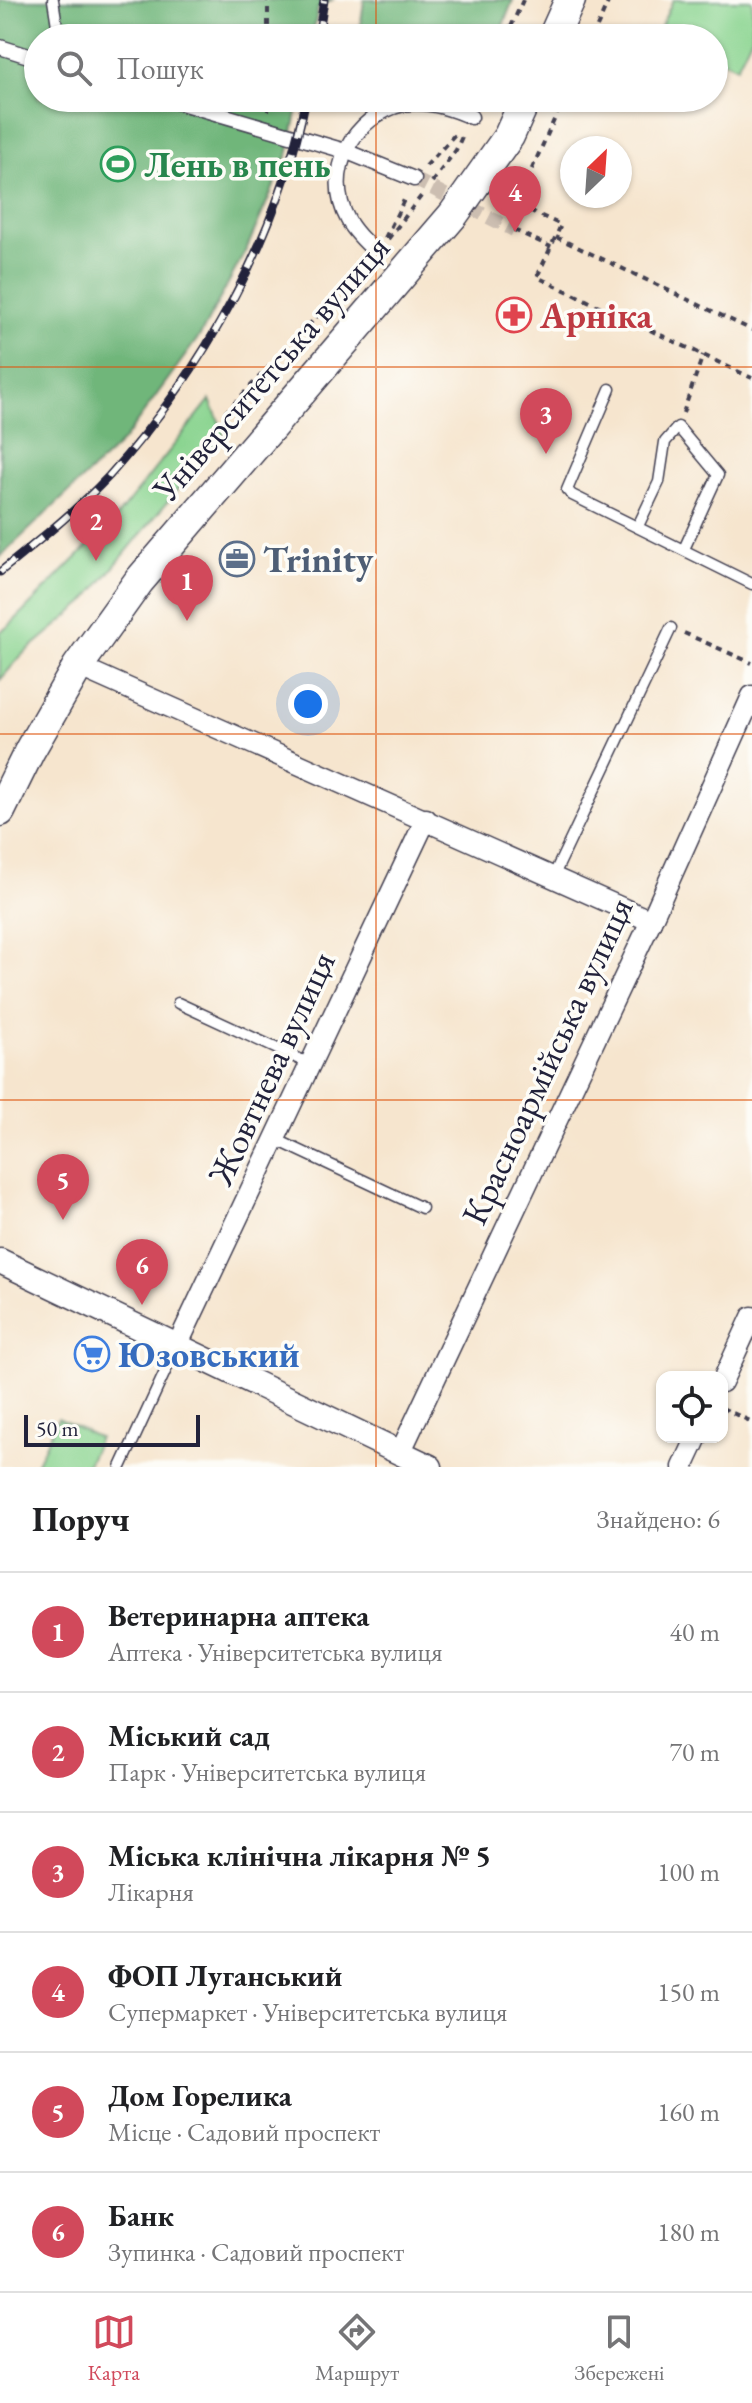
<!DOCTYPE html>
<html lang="uk">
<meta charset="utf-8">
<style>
:root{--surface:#fff;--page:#f2f2f2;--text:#202124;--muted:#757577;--line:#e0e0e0;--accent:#d1495b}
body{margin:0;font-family:"EB Garamond",serif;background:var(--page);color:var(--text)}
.controls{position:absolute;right:24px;bottom:24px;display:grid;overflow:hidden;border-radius:16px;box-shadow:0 2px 6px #0004}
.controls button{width:72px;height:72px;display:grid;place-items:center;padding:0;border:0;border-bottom:2px solid var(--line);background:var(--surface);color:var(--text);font:40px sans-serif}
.compass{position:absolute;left:560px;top:136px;width:72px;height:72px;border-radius:50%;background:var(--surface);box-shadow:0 2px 6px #0004;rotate:25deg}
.scale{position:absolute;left:24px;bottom:20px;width:176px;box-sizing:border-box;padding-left:8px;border:4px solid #22223b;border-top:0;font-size:22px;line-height:28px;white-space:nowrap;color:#22223b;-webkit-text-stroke:6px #fdfcf7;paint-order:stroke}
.you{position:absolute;left:308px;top:704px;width:28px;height:28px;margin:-20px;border:6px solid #fff;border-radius:50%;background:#1a73e8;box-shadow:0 0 0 12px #1a73e833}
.badge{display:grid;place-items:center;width:52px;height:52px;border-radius:50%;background:var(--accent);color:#fff;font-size:26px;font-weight:700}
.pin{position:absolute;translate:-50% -66px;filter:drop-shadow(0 2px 4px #0008)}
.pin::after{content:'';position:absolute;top:42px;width:28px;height:24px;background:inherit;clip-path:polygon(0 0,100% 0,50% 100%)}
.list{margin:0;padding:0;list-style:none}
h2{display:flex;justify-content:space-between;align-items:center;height:104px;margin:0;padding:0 32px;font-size:34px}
h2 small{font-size:26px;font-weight:400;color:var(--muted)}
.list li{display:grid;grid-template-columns:52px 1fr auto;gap:24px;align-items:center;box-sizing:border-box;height:120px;padding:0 32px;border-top:2px solid var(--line)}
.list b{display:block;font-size:30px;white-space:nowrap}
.list p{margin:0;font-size:26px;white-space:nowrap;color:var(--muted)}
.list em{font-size:26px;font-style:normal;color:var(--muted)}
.icon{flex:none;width:44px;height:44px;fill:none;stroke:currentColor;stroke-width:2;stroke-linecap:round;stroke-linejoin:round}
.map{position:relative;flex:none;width:752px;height:1467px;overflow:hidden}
.search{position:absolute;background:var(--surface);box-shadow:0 2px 6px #0004;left:24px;right:24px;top:24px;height:88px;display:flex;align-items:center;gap:20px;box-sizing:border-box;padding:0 28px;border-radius:44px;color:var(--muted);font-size:30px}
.sheet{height:824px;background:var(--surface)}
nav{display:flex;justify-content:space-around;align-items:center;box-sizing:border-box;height:112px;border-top:2px solid var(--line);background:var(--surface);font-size:22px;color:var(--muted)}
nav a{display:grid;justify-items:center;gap:4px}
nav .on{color:var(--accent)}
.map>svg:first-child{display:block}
.green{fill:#8ad490;stroke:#567b66;stroke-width:2}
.forest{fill:#6fb67a;stroke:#486c5a;stroke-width:2}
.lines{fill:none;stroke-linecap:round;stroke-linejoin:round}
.pedestrian-tunnel{stroke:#ccbeb1;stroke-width:14;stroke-dasharray:14 7;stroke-linecap:butt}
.service-casing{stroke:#423f51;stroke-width:13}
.pedestrian-casing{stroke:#423f51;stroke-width:17}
.minor-casing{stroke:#423f51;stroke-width:23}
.tertiary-casing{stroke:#423f51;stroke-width:27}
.primary-casing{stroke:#423f51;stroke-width:33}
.path{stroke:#423f51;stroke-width:4;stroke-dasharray:6 6;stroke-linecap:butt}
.service{stroke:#fff;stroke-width:10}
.pedestrian{stroke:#fff;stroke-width:14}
.minor{stroke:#fff;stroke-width:20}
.tertiary{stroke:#fff;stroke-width:24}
.primary{stroke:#fff;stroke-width:30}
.rail-casing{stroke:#22223b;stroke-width:9}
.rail{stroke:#fdfcf7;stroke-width:6;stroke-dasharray:18;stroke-linecap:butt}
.grid{fill:none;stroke:#de560e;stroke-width:2;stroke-opacity:0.55}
.labels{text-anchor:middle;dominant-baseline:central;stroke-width:7;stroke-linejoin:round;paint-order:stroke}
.leisure-label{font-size:36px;font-weight:bold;fill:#27864d;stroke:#fdfcf7;text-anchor:start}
.health-label{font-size:36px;font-weight:bold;fill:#be3a42;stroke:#fdfcf7;text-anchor:start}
.street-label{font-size:36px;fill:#22223b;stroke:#fdfcf7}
.service-label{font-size:36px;font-weight:bold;fill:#4e5e75;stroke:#fdfcf7;text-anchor:start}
.shop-label{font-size:36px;font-weight:bold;fill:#366cbe;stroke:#fdfcf7;text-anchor:start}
</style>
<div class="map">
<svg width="752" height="1467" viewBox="0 0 752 1467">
<rect width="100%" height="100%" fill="#fdfcf7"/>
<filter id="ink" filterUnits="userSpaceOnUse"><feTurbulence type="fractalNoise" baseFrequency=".0125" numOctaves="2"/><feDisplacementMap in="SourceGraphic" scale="16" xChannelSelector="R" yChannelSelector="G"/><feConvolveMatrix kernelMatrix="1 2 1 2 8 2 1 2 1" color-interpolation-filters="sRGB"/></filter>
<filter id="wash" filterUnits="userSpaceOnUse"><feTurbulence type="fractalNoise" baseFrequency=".006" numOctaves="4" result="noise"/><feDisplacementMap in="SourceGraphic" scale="32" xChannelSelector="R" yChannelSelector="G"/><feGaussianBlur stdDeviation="1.8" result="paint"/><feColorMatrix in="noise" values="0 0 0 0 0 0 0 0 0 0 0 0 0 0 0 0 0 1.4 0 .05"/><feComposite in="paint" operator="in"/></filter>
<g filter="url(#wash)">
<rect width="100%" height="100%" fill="#f6e5ce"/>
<g class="green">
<path d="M673,0H752V36L737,67L714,56V38H674L659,31Z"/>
<path d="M210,400L224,433L85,602L22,655L0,680V632L10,625L114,520Z"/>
<path d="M58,1418L99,1438L86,1467H35Z"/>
</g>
<g class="forest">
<path d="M0,0H332L318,8L312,38H38V98H300L289,152L247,248L201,334L123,441L0,557Z"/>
<path d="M364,0H513L498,38H359Z"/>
</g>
</g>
<g filter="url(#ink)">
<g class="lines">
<path class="pedestrian-tunnel" d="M414,179L514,230"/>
<g class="service-casing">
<g id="service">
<path d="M53,0L59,38"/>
<path d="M610,389L567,490L572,495L752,584"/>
<path d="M638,526L659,482L665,442L678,427L718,475L684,549"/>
<path d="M553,877L671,628"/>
<path d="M178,1003L310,1064"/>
<path d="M275,1139L422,1208"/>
<path d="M121,1467L176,1348"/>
</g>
</g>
<g class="pedestrian-casing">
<g id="pedestrian">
<path d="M0,47L38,59"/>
<path d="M164,98L345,151L414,179"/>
<path d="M377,253C367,244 355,233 348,220C322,173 353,115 404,104C427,100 451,108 471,117"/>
</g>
</g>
<g class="minor-casing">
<g id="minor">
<path d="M78,666L651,921"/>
<path d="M177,1346L426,819"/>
<path d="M722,1382L752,1317"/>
<path d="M400,1453L651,921L752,696"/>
<path d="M683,1467L697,1437"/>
</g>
</g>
<g class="tertiary-casing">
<path id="tertiary" d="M0,1261L430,1467"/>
</g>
<g class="primary-casing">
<g id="primary">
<path d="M553,38L570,0"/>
<path d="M0,811L30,750L78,666L139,581L453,215L509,136L526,98"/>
</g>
</g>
<g class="path">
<path d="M268,38V0"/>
<path d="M506,38L523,0"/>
<path d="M592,38L609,0"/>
<path d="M564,98L516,204L561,225L537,277L752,378"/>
<path d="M268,111V98"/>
<path d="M426,166L458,131"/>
<path d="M432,182L456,150L464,132"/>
<path d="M514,230L551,247"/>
<path d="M556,237L752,330"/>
<path d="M385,238L406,196"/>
<path d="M388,239L422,195"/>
<path d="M225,413L364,267"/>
<path d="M683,413L703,355"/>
<path d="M684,633L752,663"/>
<path d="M722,1408L752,1422"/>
</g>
<use href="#service" class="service"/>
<use href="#pedestrian" class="pedestrian"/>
<use href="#minor" class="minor"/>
<use href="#tertiary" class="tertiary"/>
<use href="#primary" class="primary"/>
<g class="rail-casing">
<g id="rail">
<path d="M318,38L324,0"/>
<path d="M0,572C37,542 76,511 109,476C204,370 278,238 306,98"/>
</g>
</g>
<use href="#rail" class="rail"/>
</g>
</g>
<path class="grid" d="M376,0V38M376,98V1467M0,367H752M0,734H752M0,1100H752"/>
<defs>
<g id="stadium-ring" transform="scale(1.8)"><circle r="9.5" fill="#fdfcf7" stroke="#2e9e5b" stroke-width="1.5"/><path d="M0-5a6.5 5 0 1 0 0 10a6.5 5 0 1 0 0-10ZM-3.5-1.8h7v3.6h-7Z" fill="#2e9e5b"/></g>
<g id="pharmacy-ring" transform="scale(1.8)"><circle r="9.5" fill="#fdfcf7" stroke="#e0444e" stroke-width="1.5"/><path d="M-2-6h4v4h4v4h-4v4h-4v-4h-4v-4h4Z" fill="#e0444e"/></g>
<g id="office-ring" transform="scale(1.8)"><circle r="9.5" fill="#fdfcf7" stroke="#5c6f8a" stroke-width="1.5"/><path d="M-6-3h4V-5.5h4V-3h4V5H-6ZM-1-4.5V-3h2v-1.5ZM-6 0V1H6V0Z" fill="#5c6f8a"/></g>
<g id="supermarket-ring" transform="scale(1.8)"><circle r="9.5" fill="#fdfcf7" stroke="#3f7fe0" stroke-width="1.5"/><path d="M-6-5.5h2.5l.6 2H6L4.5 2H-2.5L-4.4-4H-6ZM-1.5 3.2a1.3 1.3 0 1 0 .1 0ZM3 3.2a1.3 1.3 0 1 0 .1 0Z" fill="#3f7fe0"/></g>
</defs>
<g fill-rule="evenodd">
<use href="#stadium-ring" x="118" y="164"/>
<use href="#pharmacy-ring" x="514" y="315"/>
<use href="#office-ring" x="237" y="559"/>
<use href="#supermarket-ring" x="92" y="1354"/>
</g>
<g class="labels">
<g class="leisure-label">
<text x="144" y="164">Лень в пень</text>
</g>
<g class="health-label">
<text x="540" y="315">Арніка</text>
</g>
<g class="street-label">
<text transform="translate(271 368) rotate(-49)">Університетська вулиця</text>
<text transform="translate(547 1061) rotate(-65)">Красноармійська вулиця</text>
<text transform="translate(271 1068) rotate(-65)">Жовтнева вулиця</text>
</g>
<g class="service-label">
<text x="263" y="559">Trinity</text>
</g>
<g class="shop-label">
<text x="118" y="1354">Юзовський</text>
</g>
</g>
</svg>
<div class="controls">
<button><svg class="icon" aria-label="locate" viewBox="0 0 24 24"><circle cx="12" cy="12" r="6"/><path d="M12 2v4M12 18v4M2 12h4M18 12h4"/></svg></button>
</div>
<svg class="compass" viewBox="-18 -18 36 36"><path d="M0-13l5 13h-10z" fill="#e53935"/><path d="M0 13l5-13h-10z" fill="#757577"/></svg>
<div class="scale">50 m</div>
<div class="you"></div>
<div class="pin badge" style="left:187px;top:621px">1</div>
<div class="pin badge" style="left:96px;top:561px">2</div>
<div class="pin badge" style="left:546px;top:454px">3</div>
<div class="pin badge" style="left:515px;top:232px">4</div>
<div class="pin badge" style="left:63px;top:1220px">5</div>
<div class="pin badge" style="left:142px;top:1305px">6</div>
<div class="search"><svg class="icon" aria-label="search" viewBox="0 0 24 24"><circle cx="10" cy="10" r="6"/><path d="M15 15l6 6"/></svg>Пошук</div>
</div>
<section class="sheet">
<h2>Поруч<small>Знайдено: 6</small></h2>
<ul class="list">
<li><span class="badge">1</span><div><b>Ветеринарна аптека</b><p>Аптека · Університетська вулиця</p></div><em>40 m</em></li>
<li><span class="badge">2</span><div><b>Міський сад</b><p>Парк · Університетська вулиця</p></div><em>70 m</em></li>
<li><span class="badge">3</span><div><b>Міська клінічна лікарня № 5</b><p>Лікарня</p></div><em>100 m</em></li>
<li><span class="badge">4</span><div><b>ФОП Луганський</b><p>Супермаркет · Університетська вулиця</p></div><em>150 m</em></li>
<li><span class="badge">5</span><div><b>Дом Горелика</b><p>Місце · Садовий проспект</p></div><em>160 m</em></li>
<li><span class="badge">6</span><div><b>Банк</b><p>Зупинка · Садовий проспект</p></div><em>180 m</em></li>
</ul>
</section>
<nav>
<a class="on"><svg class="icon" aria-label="map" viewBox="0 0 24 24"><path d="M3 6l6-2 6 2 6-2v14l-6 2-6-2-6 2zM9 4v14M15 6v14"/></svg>Карта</a>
<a><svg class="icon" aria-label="directions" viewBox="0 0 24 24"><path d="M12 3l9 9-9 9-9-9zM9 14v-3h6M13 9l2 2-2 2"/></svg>Маршрут</a>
<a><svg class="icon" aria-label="saved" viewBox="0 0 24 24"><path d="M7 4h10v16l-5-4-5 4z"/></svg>Збережені</a>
</nav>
